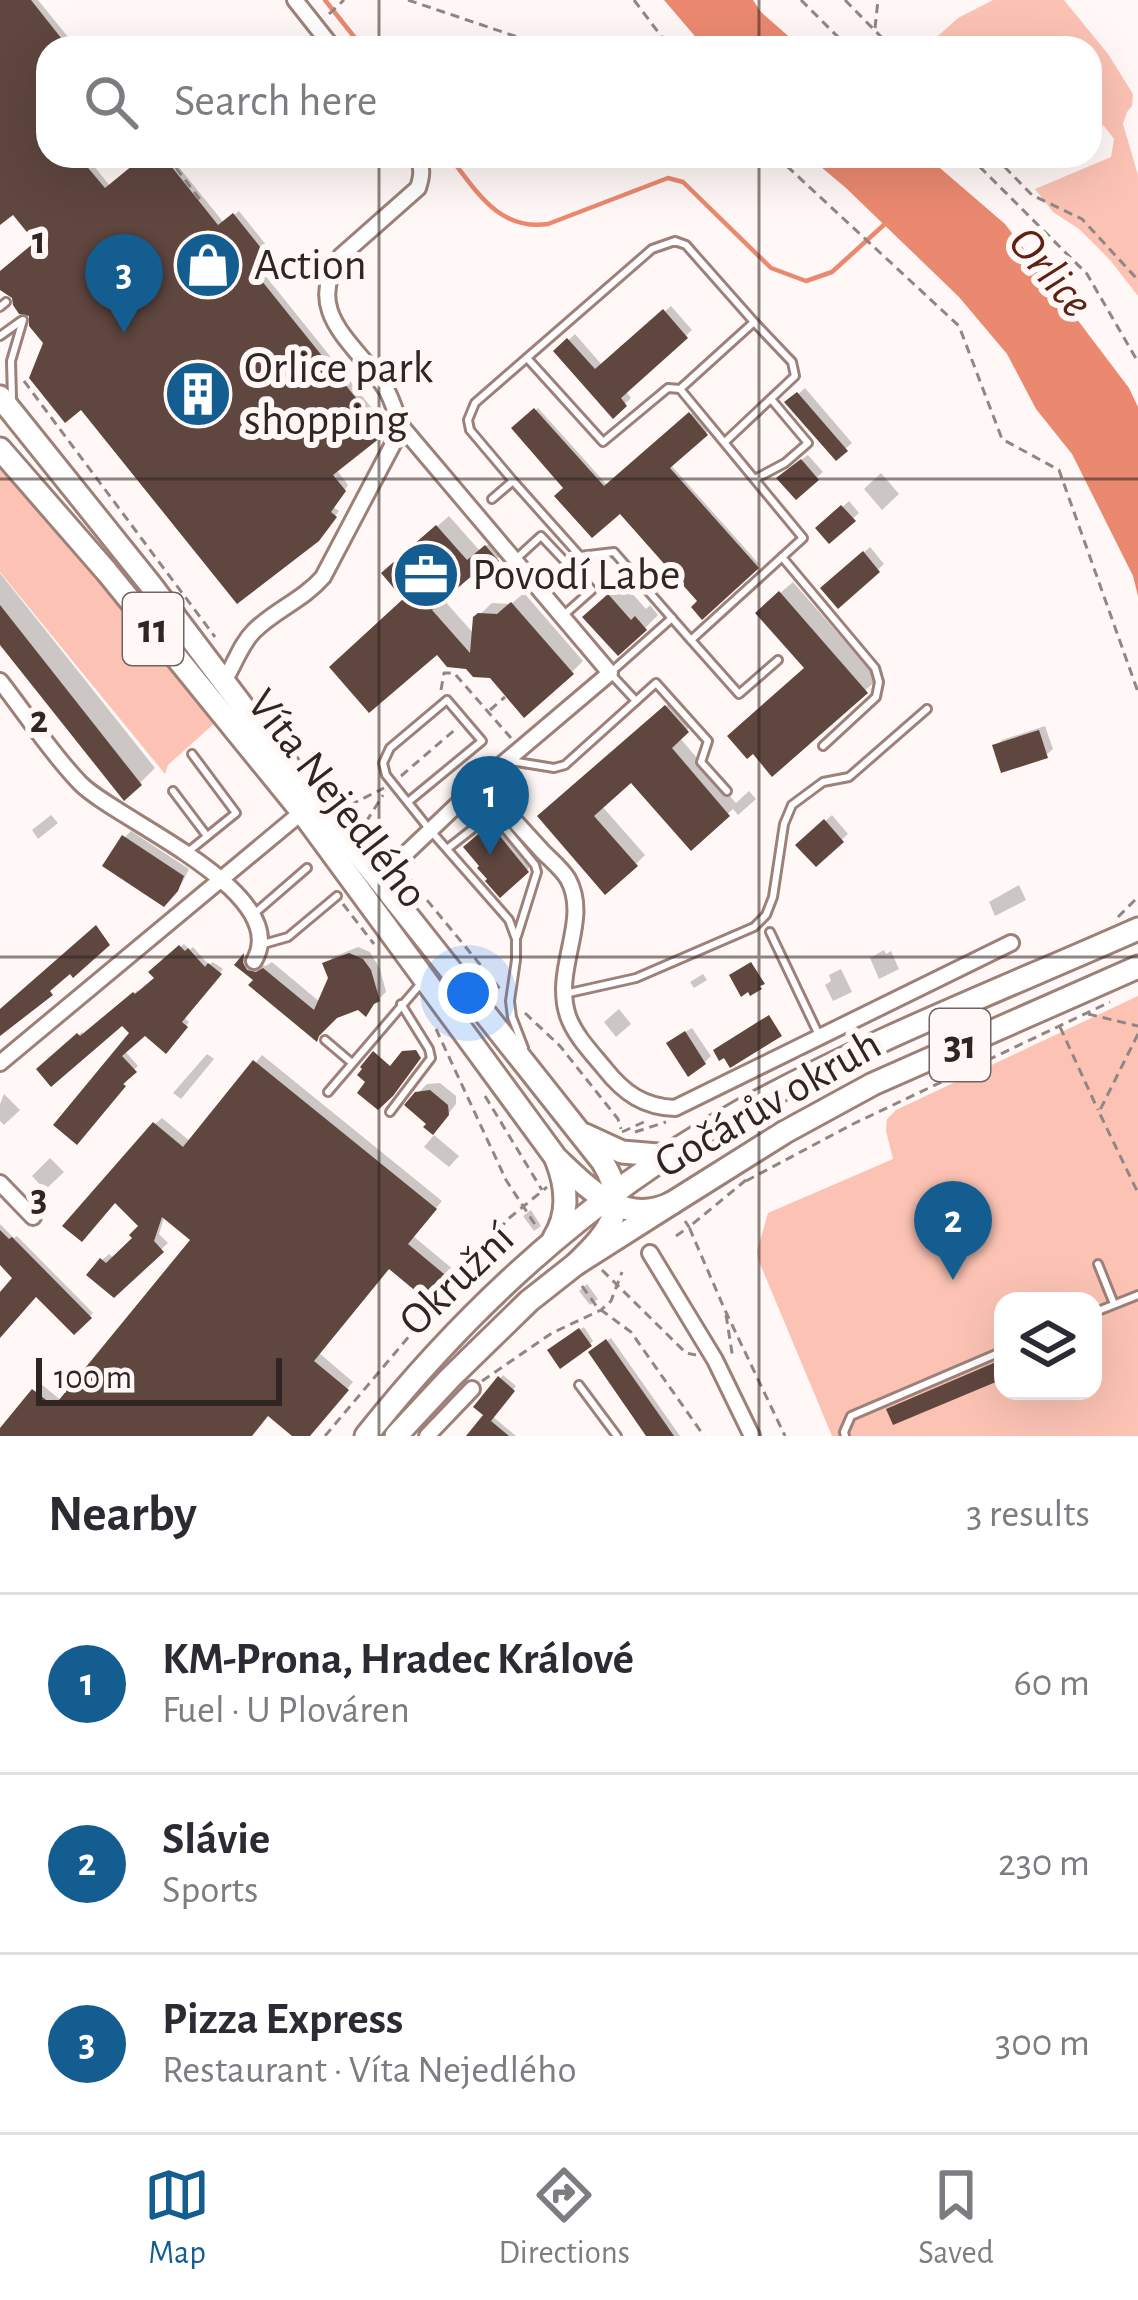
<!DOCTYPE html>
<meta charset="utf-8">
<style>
:root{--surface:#fff;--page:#f2f2f3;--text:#2b2b33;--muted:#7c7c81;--line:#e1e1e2;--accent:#135d91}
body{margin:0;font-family:"Alegreya Sans",sans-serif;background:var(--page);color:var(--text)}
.controls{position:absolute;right:36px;bottom:36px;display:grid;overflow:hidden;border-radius:24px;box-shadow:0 12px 48px #0002}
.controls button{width:108px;height:108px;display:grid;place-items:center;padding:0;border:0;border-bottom:3px solid var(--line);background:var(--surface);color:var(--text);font:60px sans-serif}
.scale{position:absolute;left:36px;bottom:30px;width:246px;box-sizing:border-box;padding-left:12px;border:6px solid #302522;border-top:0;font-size:33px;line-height:42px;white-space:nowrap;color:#302522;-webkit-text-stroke:9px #fff8f6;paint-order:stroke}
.you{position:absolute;left:468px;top:993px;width:42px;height:42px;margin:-30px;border:9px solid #fff;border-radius:50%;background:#1a73e8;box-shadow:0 0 0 18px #1a73e833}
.badge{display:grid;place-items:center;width:78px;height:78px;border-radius:50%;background:var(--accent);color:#fff;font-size:39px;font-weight:700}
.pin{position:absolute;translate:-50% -99px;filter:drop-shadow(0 3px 6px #0008)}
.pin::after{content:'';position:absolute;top:63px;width:42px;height:36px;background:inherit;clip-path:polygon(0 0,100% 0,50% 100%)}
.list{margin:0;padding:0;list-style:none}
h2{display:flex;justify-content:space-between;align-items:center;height:156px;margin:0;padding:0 48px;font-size:51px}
h2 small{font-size:39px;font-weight:400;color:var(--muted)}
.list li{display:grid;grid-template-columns:78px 1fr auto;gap:36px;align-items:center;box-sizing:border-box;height:180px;padding:0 48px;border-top:3px solid var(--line)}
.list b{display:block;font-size:45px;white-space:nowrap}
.list p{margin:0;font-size:39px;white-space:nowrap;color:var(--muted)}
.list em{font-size:39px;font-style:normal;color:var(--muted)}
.icon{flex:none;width:66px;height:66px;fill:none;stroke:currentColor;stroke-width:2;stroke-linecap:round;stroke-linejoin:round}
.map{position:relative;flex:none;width:1138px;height:1436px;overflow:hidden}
.search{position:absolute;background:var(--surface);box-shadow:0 12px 48px #0002;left:36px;right:36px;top:36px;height:132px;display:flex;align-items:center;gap:30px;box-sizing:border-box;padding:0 42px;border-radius:36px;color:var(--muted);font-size:45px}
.sheet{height:696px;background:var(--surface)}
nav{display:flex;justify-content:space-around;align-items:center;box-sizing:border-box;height:168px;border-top:3px solid var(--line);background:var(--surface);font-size:33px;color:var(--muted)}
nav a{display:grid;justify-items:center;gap:6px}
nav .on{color:var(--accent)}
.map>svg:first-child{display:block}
.green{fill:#fcc3b4;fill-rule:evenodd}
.water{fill:#eb8970}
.shadow{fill:#0003}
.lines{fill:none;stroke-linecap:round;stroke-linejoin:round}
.stream{stroke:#eb8970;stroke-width:4.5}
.building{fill:#5f463f}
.service-casing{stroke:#9d8179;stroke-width:12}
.minor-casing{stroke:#9d8179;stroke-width:20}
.primary-casing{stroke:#9d8179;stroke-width:27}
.path{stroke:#908784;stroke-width:3;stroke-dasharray:9 6;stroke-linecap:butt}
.service{stroke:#fff;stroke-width:6}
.minor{stroke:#fff;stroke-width:14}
.primary{stroke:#fff;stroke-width:21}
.grid{fill:none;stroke:#302522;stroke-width:3;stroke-opacity:0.55}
.labels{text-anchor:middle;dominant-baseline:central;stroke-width:12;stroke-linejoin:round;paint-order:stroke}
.shield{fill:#fff8f6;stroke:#6e6462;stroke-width:3}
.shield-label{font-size:42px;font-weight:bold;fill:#302522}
.poi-label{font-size:45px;fill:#302522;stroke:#fff8f6;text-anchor:start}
.street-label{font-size:45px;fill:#302522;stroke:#fff8f6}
.water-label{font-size:48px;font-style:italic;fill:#5e2112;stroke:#fff8f6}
.grid-label{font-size:39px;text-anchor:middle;font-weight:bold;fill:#302522;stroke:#fff8f6;stroke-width:12;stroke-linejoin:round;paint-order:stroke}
</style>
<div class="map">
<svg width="1138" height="1436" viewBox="0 0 1138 1436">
<rect width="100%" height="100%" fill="#fff8f6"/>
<g class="green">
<path d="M993,0H1064L1108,54L1133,94L1132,106L1127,112L1123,124L1138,175V296L1110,260L1079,229L1053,212L1035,189L1111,157L1114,139L1104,126L1090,120V48H918L939,35L958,18Z"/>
<path d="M0,466L217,721L168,765L165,774L0,572Z"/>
<path d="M1138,996V1436H832L758,1259L757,1251L768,1213L893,1159L886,1131L887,1119L896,1110ZM1003,1301H1093V1391H1003Z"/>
</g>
<g class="water">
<path d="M664,0H753L761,12L802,48H705Z"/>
<path d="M808,156H926L1005,224L1129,388L1138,407V596L1133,576L1072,454L1036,409L1007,354L959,297L846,188Z"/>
</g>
<g class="shadow">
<path d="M0,0H38L77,48H48V156H86L110,186L147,156H170L224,223L239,211L271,251L256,264L387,427L336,469L348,485L333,507L339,511L323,532L32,313L0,285V273L39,242L13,211L0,221Z"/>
<path d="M671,306L692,330L625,390L631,398L613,415L557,351L575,334L602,365Z"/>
<path d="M805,388L852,443L836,457L789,402Z"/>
<path d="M538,408L608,486L693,412L708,431L670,464L759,564L702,615L701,601L621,509L567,488L515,428Z"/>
<path d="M808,455L823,472L796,496L785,472Z"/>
<path d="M881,473L899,494L882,510L864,489Z"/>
<path d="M849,501L859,513L829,540L819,528Z"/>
<path d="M449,516L480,551L498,536L508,548L486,570L481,564L442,598L475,635L476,618L492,603L511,604L524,593L583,661L572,672L491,675L407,598L396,562Z"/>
<path d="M870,547L884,564L839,604L824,588Z"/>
<path d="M0,573L155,768L140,783L0,641Z"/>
<path d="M793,582L878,679L773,773L807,667L771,601Z"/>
<path d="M623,583L646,609L650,605L658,615L645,628L600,604Z"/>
<path d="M675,698L696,721L679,737L736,803L749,791L756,799L738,815L733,809L691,847L632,779L601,805L645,855L636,864L550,807Z"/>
<path d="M1045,726L1053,749L1046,755L996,746L1002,740Z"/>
<path d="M51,815L58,823L38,839L32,830Z"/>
<path d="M832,815L848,834L816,863L799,845Z"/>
<path d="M496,824L530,867L500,894L467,847Z"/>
<path d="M131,831L189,869L181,885L164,903L125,837Z"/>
<path d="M1019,885L1026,900L995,916L989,902Z"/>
<path d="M184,944L190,950L193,947L209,965L213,962L223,969L183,1017L189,1022L166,1050L145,1032L124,1050L138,1066L124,1079L127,1081L77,1141L57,1125L133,1033L122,1022L52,1082L40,1069L82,1032L85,1035L138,990L140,993L158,978L152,972Z"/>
<path d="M358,947L370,952L380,969L386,992L379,999L338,1014L317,1038L238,965L249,952L254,964L266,966L272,962L321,1003L331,978L326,964L333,957Z"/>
<path d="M884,950L886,954L891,951L899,969L879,979L870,958Z"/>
<path d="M841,969L852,992L833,1001L825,985L831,981L829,975Z"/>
<path d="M703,974L707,980L694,988L690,982Z"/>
<path d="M619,1009L631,1024L616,1037L604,1022Z"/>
<path d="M692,1028L711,1056L705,1062L676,1038Z"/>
<path d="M207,1054L214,1059L181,1099L173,1093Z"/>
<path d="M262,1055L442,1201L413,1236L454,1270L437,1292L389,1265L318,1352L353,1382L307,1436L269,1413L2,1431L41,1384L62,1401L194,1239L165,1215L159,1234L168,1243L114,1294L102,1260L109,1254L114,1258L136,1238L142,1226L155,1124L162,1118L191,1142Z"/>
<path d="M440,1083L456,1096V1104L442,1122L417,1094L427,1084Z"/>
<path d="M4,1094L20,1110L4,1125L0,1121V1104Z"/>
<path d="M434,1135L459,1156L449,1167L424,1147Z"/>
<path d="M50,1158L64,1172L45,1190L32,1176Z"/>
<path d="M531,1210L541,1226L534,1231L523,1216Z"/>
<path d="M0,1224L14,1238L17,1236L93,1313L74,1331L36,1293L0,1334V1296L16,1278L0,1261Z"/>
<path d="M587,1284L598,1299L590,1305L579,1291Z"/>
<path d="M584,1327L593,1341L590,1344L554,1347Z"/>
<path d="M611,1338L680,1436H650L596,1349Z"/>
<path d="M503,1375L516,1386L492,1416L516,1436H477L487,1414L477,1406Z"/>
</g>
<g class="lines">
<g class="stream">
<path d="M325,0L363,48"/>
<path d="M449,156C476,190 498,231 548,224L668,178L683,182L771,268L806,281L832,272L886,223"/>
</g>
</g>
<g class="building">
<path d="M0,0H31L69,48H48V156H78L105,188L144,156H163L218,225L233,213L269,258L253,270L385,434L333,475L346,491L331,512L337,517L319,541L237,604L81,410L65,423L29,378L43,343L29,326V316L19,314L13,305L12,298L0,290V271L35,242L13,215L0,225Z"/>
<path d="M663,309L688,338L621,398L627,406L613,419L553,351L567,338L595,369Z"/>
<path d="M797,392L848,451L836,461L784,402Z"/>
<path d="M534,408L604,486L689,412L708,435L670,468L759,568L702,620L691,607L697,601L620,514L592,538L554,496L563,488L511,428Z"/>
<path d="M801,459L819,480L796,500L776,478Z"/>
<path d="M841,505L856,521L829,544L815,528Z"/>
<path d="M436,525L467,560L485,545L499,561L486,574L481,568L432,610L470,653L473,617L478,613L497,614L511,602L574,674L524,718L490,678L473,677L466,669L447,667L437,655L369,713L329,667L403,599L381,573Z"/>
<path d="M863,551L880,572L838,609L820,588Z"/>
<path d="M779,591L868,693L772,777L753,754L747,759L727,736L804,668L755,613Z"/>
<path d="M608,594L631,620L635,616L647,630L618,656L582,617Z"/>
<path d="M0,605L142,785L124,801L0,645Z"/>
<path d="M665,705L689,732L672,748L730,816L691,851L631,783L594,816L638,866L605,895L537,816Z"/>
<path d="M1039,730L1048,758L1001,773L992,745Z"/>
<path d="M824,819L844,842L816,867L795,845Z"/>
<path d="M490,824L529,872L500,898L485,881L487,879L477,868L479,866L463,847Z"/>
<path d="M122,835L184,876L178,891L164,907L102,866Z"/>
<path d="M96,925L110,945L73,978L70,974L50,991L53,995L0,1036V1009Z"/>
<path d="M179,945L185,951L188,948L205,967L208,963L222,974L182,1022L188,1027L166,1054L145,1036L122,1056L137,1072L123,1084L126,1086L77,1145L53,1125L129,1033L122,1026L51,1087L36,1069L77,1033L80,1036L133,992L135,994L154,978L148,972Z"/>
<path d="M244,953L243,963L247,970L256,972L263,968L314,1010L328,978L322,963L349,953L363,959L371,970L380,1001L374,1004L366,1017L358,1010L337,1018L319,1036L317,1042L248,985L253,980L234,965Z"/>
<path d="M751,962L765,984L760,986L762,989L750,996L748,992L741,997L729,975Z"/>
<path d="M769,1015L782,1036L730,1068L724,1058L719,1061L713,1050Z"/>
<path d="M685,1031L706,1064L688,1077L666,1043Z"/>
<path d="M416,1050L421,1058L393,1096L378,1110L357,1093L365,1082L357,1075L362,1069L360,1067L373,1051L390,1066L402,1051Z"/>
<path d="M253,1060L437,1209L408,1244L450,1279L430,1303L389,1269L314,1361L349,1390L310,1436H292L268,1416L252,1436H0V1428L32,1389L54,1406L190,1240L162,1217L154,1241L164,1252L114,1298L86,1275L100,1258L106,1263L132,1238L129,1235L138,1226L115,1203L82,1242L62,1226L153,1122L183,1147Z"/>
<path d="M430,1090L448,1105L449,1115L433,1135L423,1127L426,1124L404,1105L415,1092Z"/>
<path d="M0,1230L9,1239L12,1237L92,1318L74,1335L36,1297L0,1338V1292L12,1278L0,1265Z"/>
<path d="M579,1328L592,1346L560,1369L547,1350Z"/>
<path d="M606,1339L658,1413L674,1436H646L588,1352Z"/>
<path d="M1003,1359V1379L893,1425L886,1409Z"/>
<path d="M498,1376L515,1391L491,1421L509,1436H466L483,1415L473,1407Z"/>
</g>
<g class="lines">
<g class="service-casing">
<g id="service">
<path d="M0,307L6,302"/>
<path d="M0,336L21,321"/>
<path d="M12,398L11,361L23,320"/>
<path d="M726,441L795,376L792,362L754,322"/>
<path d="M755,479L785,463L808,443L771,399"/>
<path d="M513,481L470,430L468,420L475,403L652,249L675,241L686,245L754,322L680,389"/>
<path d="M492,499L513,481L580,556L614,552L691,640L803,538L680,389L668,388L603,442L527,358"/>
<path d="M782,557L875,668L879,682L876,697L823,746"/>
<path d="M517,558L541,536L592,590L565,614"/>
<path d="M691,640L739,694L778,660"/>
<path d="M636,701L610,673L672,618"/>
<path d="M511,761L554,768L565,765L656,683L708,741L701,762L727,791"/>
<path d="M173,791L207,836"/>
<path d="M408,802L482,741L447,700L390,748L383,763L386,775L430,830L509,920L516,939V960L510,1001L512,1017L524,1048"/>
<path d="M447,849L489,816L497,819L535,865L537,872L517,936"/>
<path d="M189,851L236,813L192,754"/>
<path d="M255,913L307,868"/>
<path d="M770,932L818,1033"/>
<path d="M260,945L288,937L337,896"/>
<path d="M569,993L636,978L754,927L766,915L773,897L784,824L792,805L823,782L849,777L927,709"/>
<path d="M325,1040L352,1063"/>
<path d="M328,1092L423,981"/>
<path d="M390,1112L431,1058L429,1049L401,1004"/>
<path d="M1098,1264L1114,1304"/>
<path d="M1093,1313L1138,1295"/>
<path d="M579,1385L617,1436"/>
<path d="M845,1436L844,1432L851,1416L1003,1351"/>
</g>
</g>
<g class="minor-casing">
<g id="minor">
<path d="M295,0L333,48"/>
<path d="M0,681C26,714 50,752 80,783C114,819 295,892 254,961"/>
<path d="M224,681C235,664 240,645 254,631C275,610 303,600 323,577L402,427"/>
<path d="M480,783C501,806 522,829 543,852C551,860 562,869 568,879C591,921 552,968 568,1016C575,1036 592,1053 605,1069C624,1093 644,1107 675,1108L1011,943"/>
<path d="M378,880L480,783L610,673L402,427C396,415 393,402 387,391C360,346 300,314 341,256L418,188C422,176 423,168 417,156"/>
<path d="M0,1063L302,812"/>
<path d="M0,1183L33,1217"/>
<path d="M650,1253L715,1360L752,1436"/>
<path d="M427,1436L472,1389"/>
</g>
</g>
<g class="primary-casing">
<g id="primary">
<path d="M0,397L150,584L265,736L602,1161C631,1207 610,1231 576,1264"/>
<path d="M0,449L107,572L302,812L556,1158C589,1189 624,1227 672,1203"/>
<path d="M585,1135L622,1152L670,1156"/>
<path d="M554,1238C570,1213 567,1186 556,1159"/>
<path d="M366,1436C470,1305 594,1193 741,1111C868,1041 1005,988 1138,929"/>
<path d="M396,1436L450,1378L529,1301L576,1264L672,1203L785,1132L873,1084L1138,967"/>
</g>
</g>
<g class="path">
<path d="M408,0L550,48"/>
<path d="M634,0L670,48"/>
<path d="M801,0L849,48"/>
<path d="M845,0L892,48"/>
<path d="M329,14L344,0"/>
<path d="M875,28L878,0"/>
<path d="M167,156L202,202"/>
<path d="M776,156L959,326L1002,439L1059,470L1138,692"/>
<path d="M969,156L1087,274L1138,362"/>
<path d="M994,156L1032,195L1082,219L1138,280"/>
<path d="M24,381L215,637"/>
<path d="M441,690L444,673H454L511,738"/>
<path d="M490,710L505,697"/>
<path d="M401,776L458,727"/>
<path d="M345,805L354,809L387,851"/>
<path d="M350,805L384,788"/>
<path d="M366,822L383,795"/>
<path d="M408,877L501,990"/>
<path d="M343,904L374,944"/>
<path d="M1118,917L1138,897"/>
<path d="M525,1013L560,1046L618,1119L621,1129"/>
<path d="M1088,1014L1138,1026"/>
<path d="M1060,1027L1098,1110"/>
<path d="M436,1029L506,1180L538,1229"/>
<path d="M1138,1034L1099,1112L1138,1193"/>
<path d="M485,1096L542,1190"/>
<path d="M622,1132L646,1121"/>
<path d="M635,1132L666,1122"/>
<path d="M746,1180L689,1227L724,1308L785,1436"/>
<path d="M746,1181L853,1124L1110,1002"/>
<path d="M676,1236L689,1227L685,1221"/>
<path d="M602,1270L686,1353L696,1355"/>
<path d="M582,1286L597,1307L631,1332L704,1436"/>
<path d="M726,1315L733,1359"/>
<path d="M482,1381L552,1333L601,1310L611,1301L622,1272"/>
<path d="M325,1436L508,1219L547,1187"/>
</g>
<use href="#service" class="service"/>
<use href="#minor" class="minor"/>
<use href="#primary" class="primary"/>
</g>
<path class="grid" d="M379,0V48M759,0V48M379,156V1436M759,156V1436M0,479H1138M0,957H1138"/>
<defs>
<g id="shop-disc" transform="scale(3.45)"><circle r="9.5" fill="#135d91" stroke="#fff8f6"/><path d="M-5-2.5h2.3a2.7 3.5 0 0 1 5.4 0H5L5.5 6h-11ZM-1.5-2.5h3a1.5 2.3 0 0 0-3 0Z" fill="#fff"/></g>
<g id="building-disc" transform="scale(3.45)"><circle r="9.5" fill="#135d91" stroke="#fff8f6"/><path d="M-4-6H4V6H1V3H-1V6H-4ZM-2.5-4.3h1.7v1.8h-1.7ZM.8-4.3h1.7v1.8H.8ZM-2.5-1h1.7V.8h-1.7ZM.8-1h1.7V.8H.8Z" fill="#fff"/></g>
<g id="office-disc" transform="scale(3.45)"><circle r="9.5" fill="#135d91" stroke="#fff8f6"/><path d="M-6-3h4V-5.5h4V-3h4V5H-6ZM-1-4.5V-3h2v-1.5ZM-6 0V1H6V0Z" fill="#fff"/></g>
</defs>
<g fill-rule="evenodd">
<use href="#shop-disc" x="208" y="265"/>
<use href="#building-disc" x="198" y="394"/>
<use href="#office-disc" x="426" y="575"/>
</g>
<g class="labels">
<g class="shield">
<rect x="123" y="593" width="60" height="72" rx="9"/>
<rect x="930" y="1009" width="60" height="72" rx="9"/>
</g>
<g class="shield-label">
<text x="153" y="629">11</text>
<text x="960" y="1045">31</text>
</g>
<g class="poi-label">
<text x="254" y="265">Action</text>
<text x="244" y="368">Orlice park<tspan x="244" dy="52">shopping</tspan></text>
<text x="472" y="575">Povodí Labe</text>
</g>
<g class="street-label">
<text transform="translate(337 799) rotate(52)">Víta Nejedlého</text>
<text transform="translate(768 1104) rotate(-30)">Gočárův okruh</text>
<text transform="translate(457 1280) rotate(-44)">Okružní</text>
</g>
<g class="water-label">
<text transform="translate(1050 273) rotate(50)">Orlice</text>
</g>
</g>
<g class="grid-label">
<text x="39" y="253">1</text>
<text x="39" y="732">2</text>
<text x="39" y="1210">3</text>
</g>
</svg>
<div class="controls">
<button><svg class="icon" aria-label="layers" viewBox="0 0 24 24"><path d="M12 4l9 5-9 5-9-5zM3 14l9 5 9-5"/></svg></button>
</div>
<div class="scale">100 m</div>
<div class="you"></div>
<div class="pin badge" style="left:490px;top:855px">1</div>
<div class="pin badge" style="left:953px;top:1280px">2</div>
<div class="pin badge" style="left:124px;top:333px">3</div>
<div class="search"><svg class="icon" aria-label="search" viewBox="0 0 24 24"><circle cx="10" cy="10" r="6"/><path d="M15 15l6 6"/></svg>Search here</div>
</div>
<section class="sheet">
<h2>Nearby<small>3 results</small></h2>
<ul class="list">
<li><span class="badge">1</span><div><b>KM-Prona, Hradec Králové</b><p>Fuel · U Plováren</p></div><em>60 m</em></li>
<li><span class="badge">2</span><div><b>Slávie</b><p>Sports</p></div><em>230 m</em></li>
<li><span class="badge">3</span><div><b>Pizza Express</b><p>Restaurant · Víta Nejedlého</p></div><em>300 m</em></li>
</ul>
</section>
<nav>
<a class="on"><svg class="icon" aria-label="map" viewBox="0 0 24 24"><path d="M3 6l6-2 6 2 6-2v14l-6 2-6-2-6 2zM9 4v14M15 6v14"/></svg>Map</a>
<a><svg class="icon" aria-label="directions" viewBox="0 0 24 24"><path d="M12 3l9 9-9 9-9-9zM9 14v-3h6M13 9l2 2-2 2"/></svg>Directions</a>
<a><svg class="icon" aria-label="saved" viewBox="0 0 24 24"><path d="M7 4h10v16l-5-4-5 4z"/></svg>Saved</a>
</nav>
